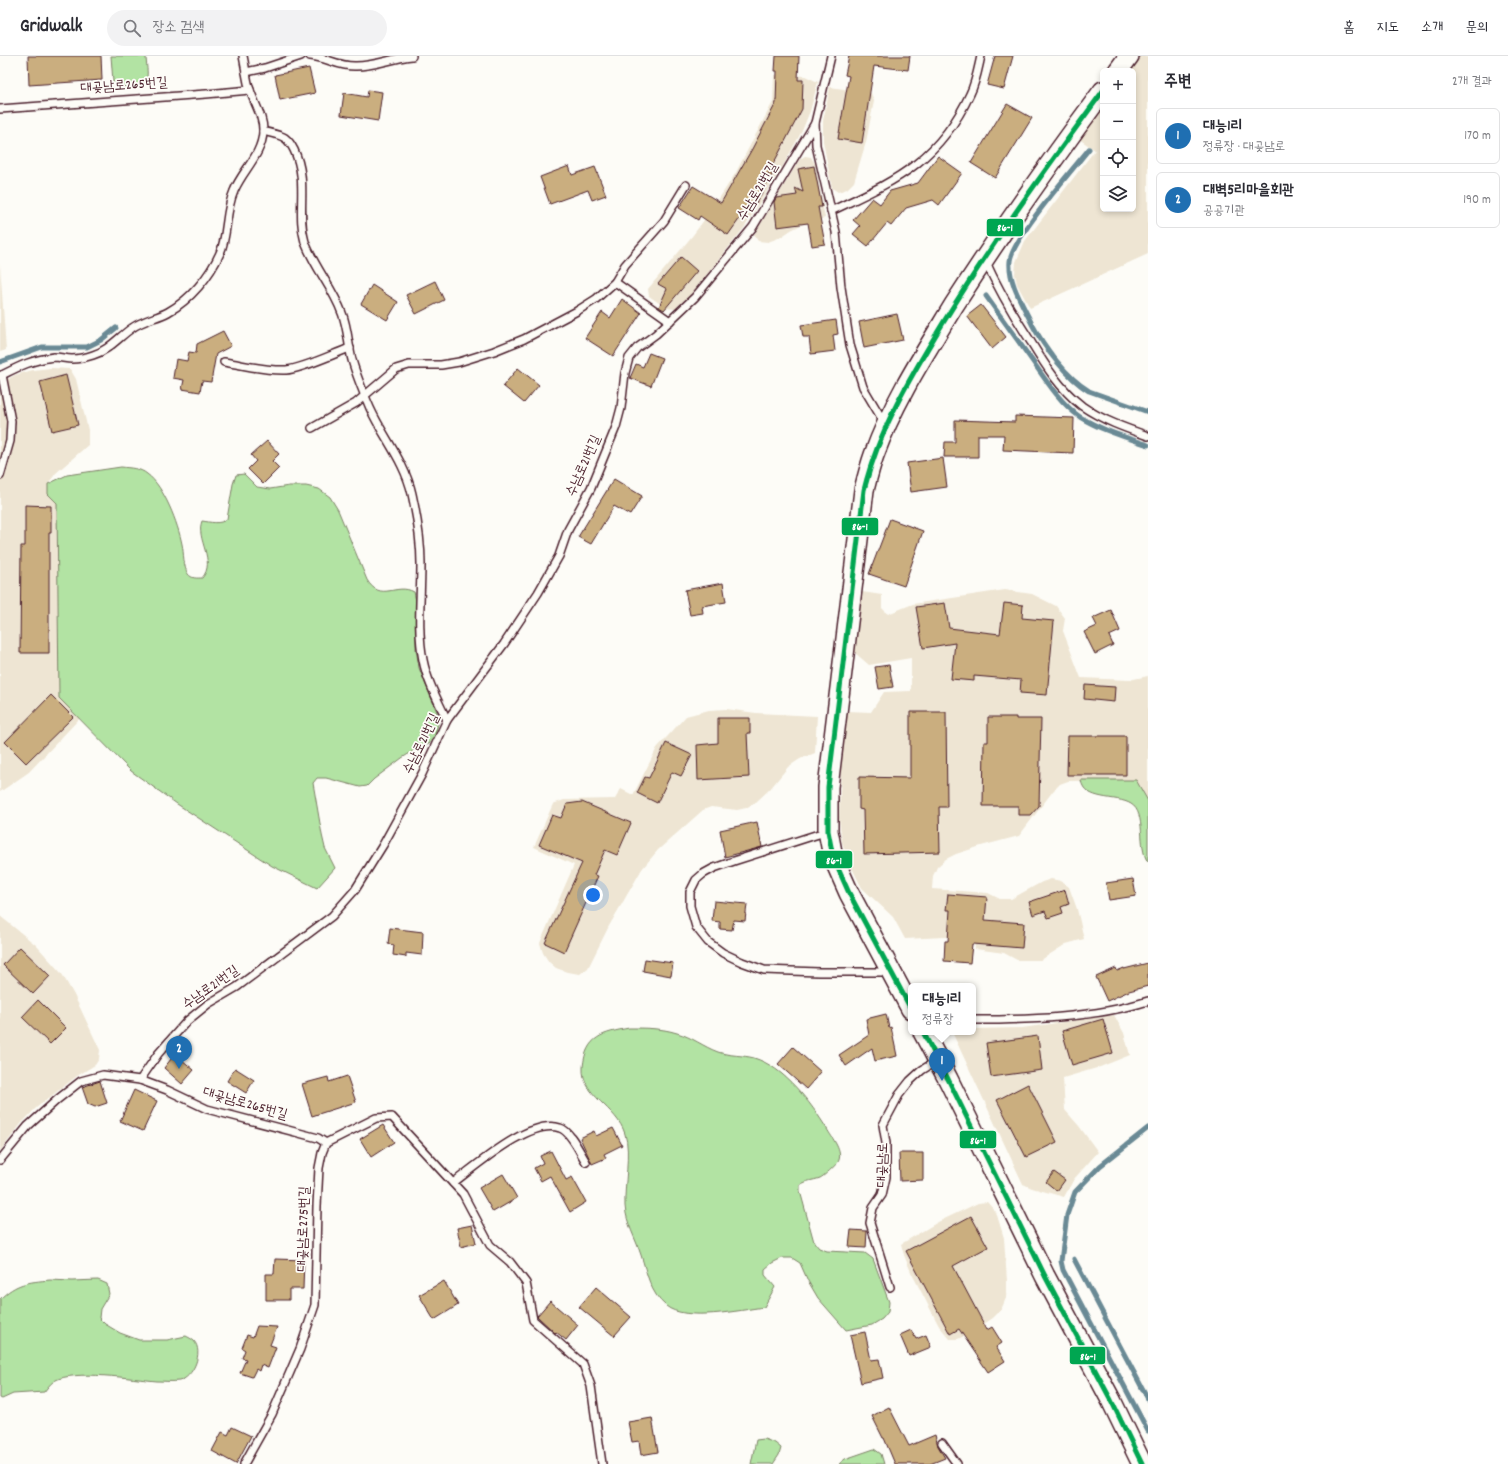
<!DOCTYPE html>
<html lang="ko">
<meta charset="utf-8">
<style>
:root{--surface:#fff;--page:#f2f2f3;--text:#2b2b33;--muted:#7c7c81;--line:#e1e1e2;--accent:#1f6fb2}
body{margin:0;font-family:Dekko,"Poor Story",sans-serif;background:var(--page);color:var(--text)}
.controls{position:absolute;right:12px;top:12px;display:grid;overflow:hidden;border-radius:6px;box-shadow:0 2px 6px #0003}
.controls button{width:36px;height:36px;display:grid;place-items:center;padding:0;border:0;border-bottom:1px solid var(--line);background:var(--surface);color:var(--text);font:20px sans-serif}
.you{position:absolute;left:593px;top:839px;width:14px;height:14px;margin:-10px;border:3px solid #fff;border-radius:50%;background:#1a73e8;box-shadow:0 0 0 6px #1a73e833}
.badge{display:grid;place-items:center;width:26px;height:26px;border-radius:50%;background:var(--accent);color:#fff;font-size:13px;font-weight:700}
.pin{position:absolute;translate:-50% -33px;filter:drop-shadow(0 1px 2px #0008)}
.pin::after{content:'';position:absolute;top:21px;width:14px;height:12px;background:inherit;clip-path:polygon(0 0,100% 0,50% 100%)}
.popup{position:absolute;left:908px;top:927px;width:68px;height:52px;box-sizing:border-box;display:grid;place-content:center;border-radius:6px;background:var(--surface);filter:drop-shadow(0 1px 3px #0005);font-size:13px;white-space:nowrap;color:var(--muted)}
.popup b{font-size:15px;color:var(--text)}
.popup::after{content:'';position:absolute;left:50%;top:100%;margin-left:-8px;border:8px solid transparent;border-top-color:var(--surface)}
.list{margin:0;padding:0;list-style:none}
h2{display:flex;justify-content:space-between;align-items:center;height:52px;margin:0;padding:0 16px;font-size:17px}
h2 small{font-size:13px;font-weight:400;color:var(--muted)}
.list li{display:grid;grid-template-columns:26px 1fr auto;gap:12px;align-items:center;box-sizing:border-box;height:56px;margin:0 8px 8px;padding:0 8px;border:1px solid var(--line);border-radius:6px}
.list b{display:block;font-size:15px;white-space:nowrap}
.list p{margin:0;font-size:13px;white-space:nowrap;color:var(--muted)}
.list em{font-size:13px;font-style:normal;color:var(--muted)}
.icon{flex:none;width:22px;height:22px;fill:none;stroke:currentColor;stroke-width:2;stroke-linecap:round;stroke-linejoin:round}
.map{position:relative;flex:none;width:1148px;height:1408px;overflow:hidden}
header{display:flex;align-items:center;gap:24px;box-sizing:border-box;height:56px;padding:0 20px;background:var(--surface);border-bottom:1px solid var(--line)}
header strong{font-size:19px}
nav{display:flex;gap:22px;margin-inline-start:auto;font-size:14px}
.search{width:280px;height:36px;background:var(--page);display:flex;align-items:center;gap:10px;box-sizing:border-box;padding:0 14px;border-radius:22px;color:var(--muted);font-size:15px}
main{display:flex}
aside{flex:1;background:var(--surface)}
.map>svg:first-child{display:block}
.built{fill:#eee5d3}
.green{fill:#b2e3a3;stroke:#7e8167}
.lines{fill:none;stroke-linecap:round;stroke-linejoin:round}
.stream{stroke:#6b8a95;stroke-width:5}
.building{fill:#caae7f;stroke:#4a1f2b}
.lane-casing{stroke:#4a1f2b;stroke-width:10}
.secondary-casing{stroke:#4a1f2b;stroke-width:22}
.lane{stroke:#fdfcf7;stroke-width:7}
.secondary{stroke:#fdfcf7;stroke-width:19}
.bus-1-casing{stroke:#fdfcf7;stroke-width:8}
.bus-1{stroke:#00a651;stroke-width:5}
.labels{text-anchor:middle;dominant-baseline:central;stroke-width:3.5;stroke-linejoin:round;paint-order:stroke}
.street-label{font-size:14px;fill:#4a1f2b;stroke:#fdfcf7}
.line-badge{stroke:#fdfcf7;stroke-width:1.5}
.badge-label{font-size:11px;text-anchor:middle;font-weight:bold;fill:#fff}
</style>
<header>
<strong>Gridwalk</strong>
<div class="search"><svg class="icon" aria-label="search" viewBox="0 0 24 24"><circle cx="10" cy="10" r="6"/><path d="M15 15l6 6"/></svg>장소 검색</div>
<nav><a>홈</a><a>지도</a><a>소개</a><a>문의</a></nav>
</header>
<main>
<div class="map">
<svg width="1148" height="1408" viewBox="0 0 1148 1408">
<rect width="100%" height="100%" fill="#fdfcf7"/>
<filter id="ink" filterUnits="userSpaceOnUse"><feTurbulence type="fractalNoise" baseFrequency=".025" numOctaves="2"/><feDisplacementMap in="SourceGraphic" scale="8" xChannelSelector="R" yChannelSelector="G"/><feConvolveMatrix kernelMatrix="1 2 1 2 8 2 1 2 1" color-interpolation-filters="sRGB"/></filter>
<g filter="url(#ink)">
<g class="built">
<path d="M1141,0H1148V198L1030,252L1017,228L1015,218L1016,206L1025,185L1095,94L1079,83L1103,51V153H1133V15H1130Z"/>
<path d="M774,19L805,20L818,26L810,55L802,75L784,108L744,172L692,237L675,253L666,252L649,240L648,233L693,179L713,152L735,118L773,46Z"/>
<path d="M830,31L871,37L874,45L866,86L854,126L847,133L838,136L832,132L823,85V65Z"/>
<path d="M805,100L811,101L815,108L825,162L803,168L791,174L781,181L768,186L758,185L754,179L800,103Z"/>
<path d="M0,208L6,294L0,296Z"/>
<path d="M51,312L70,313L76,323L88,374V389L56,417L48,428V438L57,447L59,642L80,662L29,716L0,736V328L15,319L33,314Z"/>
<path d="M1005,534L1032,538L1056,550L1065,562L1063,575L1081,622L1129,624L1148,620V745L1136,724L1068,725L1060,728L1053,735L1019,780L981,790L956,798L946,803L937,811L933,820L932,833L988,837L1000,843H1011L1042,826L1051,823L1061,825L1069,831L1077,853L1084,883L1066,888L1041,904H1017L1004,897L975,893L974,882L944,881L905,883L893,861L862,832L848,804L842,786L839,763L841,710L847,655L871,656L884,636L911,635V602L869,609L854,596L862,536L882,539V552L888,558L913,548Z"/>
<path d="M726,653L756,657L817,660L815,697L800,703L788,711L770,733L756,746L746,752L737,754L711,751L703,754L658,794L642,813L609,870L588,912L580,918L567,916L556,912L549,906L543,897L540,887L574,809L534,791L553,748L564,744L615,743L621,733L633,739L657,692L686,660L709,654Z"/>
<path d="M0,860L36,889L62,918L74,939L100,994L99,1003L95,1009L77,1020L36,1052L21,1068L0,1095Z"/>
<path d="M1114,959L1124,977L1130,999L1100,1011L1063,1022L1065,1054L1079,1070L1098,1096L1074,1123L1064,1141L1032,1132L1023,1128L952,976H973V973L1022,972Z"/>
<path d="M987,1146L996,1156L1004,1182L1007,1225L1006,1242L1001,1254L993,1262L972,1276L958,1283H950L939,1270L911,1216L904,1199L901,1188L938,1166L978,1147Z"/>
</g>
<g class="green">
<path d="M111,0H146C146,10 151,25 141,31L116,30L113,26Z"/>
<path d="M121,411C130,412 140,412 147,418C164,430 178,468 182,488C184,497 183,510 188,518C192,523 197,522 202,522C217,505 195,483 202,465C210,466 220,469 227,463L233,428L236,419L244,418L257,431L270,433L289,430H306L319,433L330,441L338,454L367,524C381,547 396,526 414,536L416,545V593L419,612L437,656L438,668L435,679L429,688L418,692L402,702L374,723L367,730L360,731L326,722H317L313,727L322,779L325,792L335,812L317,832L272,810L177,748L131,715L59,642L57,447L48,438V428L67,419Z"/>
<path d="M1081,724H1136L1148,745V806C1137,791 1147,757 1131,748C1117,739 1084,746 1081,724Z"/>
<path d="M629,972C645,972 661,972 677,977C692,981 704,991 718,996C730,1000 743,999 754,1002C784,1011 811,1047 827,1073C832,1082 844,1096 838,1106C836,1109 823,1121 820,1122C812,1125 807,1124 800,1129V1135L814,1186L819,1192L827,1195L865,1197L873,1203L889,1246L888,1256L882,1263L872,1269L846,1274L818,1242L808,1225L800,1207L792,1202H782L772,1207L765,1213V1219L775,1231L764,1251C741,1254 685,1266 666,1250C650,1237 647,1217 641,1199C636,1183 626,1167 625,1150C624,1130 631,1096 625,1078C617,1051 581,1040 583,1011C586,980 603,977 629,972Z"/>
<path d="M50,1224L72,1225L98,1224L107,1228L109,1238L100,1253L99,1262L105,1268L120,1277L139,1284H167L186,1280C188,1281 192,1283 194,1285C204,1296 193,1322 179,1325C172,1326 164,1325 157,1325C133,1323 74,1313 54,1325C50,1328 47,1332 44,1336L13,1338L2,1343L0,1342V1243C16,1227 28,1226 50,1224Z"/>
<path d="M764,1383L775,1387L781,1392L779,1399L773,1408H751L756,1384Z"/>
<path d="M874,1393L881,1398L884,1408H839L845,1403Z"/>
</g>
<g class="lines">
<g class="stream">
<path d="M1089,93C1072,114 1012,183 1010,205C1008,226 1023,249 1032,268C1044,291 1066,321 1089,335L1148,356"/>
<path d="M986,240C1001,261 1016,282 1031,303C1045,323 1060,347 1080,361C1101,374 1125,381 1148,389"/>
<path d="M0,306L42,291H87L101,284L116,272"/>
<path d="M1148,1072L1100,1110L1075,1136L1067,1159L1061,1205L1063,1214L1148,1375"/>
<path d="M1074,1203L1148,1343"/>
</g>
</g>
<g class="building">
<path d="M28,0H101L102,24L29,29Z"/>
<path d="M776,0H799L798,24H803L802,53L768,118L773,117L756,147L755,141L728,179L700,160L698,164L679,152L693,130L721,147L752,93L776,47L777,15H775Z"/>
<path d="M849,0H910L908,14L874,10L862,87L838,83L849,20L845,19Z"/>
<path d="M995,0H1013L1004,33L987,29Z"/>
<path d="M309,12L315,37L280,44L275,19Z"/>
<path d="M368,34L382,36L378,65L341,59L344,37L367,41Z"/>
<path d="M1007,48L1032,62L995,122L971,107Z"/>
<path d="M938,100L962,117L939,149L933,144L906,152L891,170L887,167L868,190L853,178L860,170L853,164L872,142L880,148L890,135L918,127Z"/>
<path d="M569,110L572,119L595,111L606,139L592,144L588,134L550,148L540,121Z"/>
<path d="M814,110L822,151H818L825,188L812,190L808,167L777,171L774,146L776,142L797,139L795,132L803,136L798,113Z"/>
<path d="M681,201L697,215L664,254L659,251L667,233L658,228Z"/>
<path d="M435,225L444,244L416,258L406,239Z"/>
<path d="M372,229L398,246L387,264L361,248Z"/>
<path d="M622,243L641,257L613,300L585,282L602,256L610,262Z"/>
<path d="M981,249L1006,281L992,293L967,260Z"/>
<path d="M897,258L903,284L864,292L859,266Z"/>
<path d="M836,264L838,278L833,279L835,295L811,298L809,281H803L801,269Z"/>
<path d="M223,275L231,290L216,298L211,326L202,325L200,336L182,333L184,324L173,322L176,303L187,305L189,296L196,297L197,288Z"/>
<path d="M649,297L662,302L651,330L630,322L636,308L643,311Z"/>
<path d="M518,312L539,329L524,347L503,330Z"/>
<path d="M66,319L78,369L52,375L40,326Z"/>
<path d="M1015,360L1074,362L1073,397L1003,394L1004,379H978V401H944L945,386H955V364L1015,366Z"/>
<path d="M267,385L279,398L272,405L279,412L263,428L248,413L256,405L251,399Z"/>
<path d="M943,402L947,431L911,436L907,407Z"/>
<path d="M614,423L642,440L630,459L614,450L591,488L578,481Z"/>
<path d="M25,449L51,450V477H49V597H20L21,490H25Z"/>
<path d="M890,463L923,475L904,530L869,518Z"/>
<path d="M723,527L726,546L702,550L703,557L690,559L685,534Z"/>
<path d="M945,547L949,572L1000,578L1004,547L1023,549L1022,562L1054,565L1047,639L1020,637L1021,624L974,620V625L951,623L955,587L923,592L916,551Z"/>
<path d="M1111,554L1120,575L1109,580L1113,589L1095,598L1084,576L1097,570L1093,562Z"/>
<path d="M889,609L893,631L879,633L875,611Z"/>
<path d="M1085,629L1115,631L1114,646L1084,643Z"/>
<path d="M51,639L73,661L26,707L5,686Z"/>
<path d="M910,656H946L947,751H939L940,796L864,798L863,754L859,753V721L910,722Z"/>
<path d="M988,661H1016V663H1041L1039,750L1031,759H1018V750H983L984,686H988Z"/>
<path d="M718,662H750V677H747L749,721L698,724L697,689L718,687Z"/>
<path d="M1068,680H1126V719H1067Z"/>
<path d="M666,687L692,699L681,720L672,716L657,747L637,737L645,721L649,722Z"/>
<path d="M582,746L631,767L617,799L605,794L594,819L598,820L564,896L545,887L582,807L539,789L552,759L561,762L567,748Z"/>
<path d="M757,766L762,791L725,801L720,774Z"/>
<path d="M1133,823L1136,840L1109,844L1106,827Z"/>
<path d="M1065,834L1069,848L1061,851L1063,857L1048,862L1045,855L1033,859L1029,846Z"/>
<path d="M948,838L987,841L985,864L1024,867L1022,892L972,888L970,907L944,905L945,885H948L950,854H946Z"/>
<path d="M714,845L747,848L745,865L734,864L732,874L720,873V866L712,865Z"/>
<path d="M390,872L423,876L422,899L406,897V901L393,899L394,889L388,888Z"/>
<path d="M20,891L50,920L33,938L3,909Z"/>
<path d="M645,903L673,907L671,920L643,915Z"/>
<path d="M1148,907V930L1129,935L1107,945L1096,921L1116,912L1117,915L1124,912V913Z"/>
<path d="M38,944L66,972L50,988L22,961Z"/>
<path d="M886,958L889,972L891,971L897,1000L875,1005L872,992L846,1010L839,999L869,979L866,963Z"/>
<path d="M1103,963L1113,997L1072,1009L1062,975Z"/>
<path d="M1038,980L1042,1014L991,1021L986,987Z"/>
<path d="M793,991L821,1016L806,1033L778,1008Z"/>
<path d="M175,998L194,1014L182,1028L164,1012Z"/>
<path d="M235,1012L254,1024L246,1037L227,1025Z"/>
<path d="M347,1020L356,1046L312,1060L302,1028L328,1021L329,1026Z"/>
<path d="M100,1025L107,1047L95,1051L88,1048L82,1031Z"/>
<path d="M1028,1028L1057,1086L1026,1101L997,1044Z"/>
<path d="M134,1034L157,1045L143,1075L120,1065Z"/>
<path d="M383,1069L394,1086L371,1101L360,1083Z"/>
<path d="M613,1072L622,1089L604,1098L606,1102L592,1108L580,1082L594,1075L596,1080Z"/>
<path d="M551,1095L566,1124L572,1121L586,1146L570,1156L550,1120L541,1125L534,1112L543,1107L540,1100Z"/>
<path d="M899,1097H923V1124L900,1125Z"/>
<path d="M1054,1116L1065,1124L1057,1135L1046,1126Z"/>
<path d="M503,1118L517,1142L493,1156L479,1132Z"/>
<path d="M971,1160L988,1191L953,1210L987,1274L992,1271L1002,1287L996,1291L1005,1305L988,1316L959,1273L950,1278L906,1195Z"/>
<path d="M472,1169L476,1187L461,1191L457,1172Z"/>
<path d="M851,1174L867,1175L866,1192L849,1191Z"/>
<path d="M275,1203L304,1204L303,1233H289V1244H266V1218H274Z"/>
<path d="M444,1225L458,1249L434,1264L419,1239Z"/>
<path d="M596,1231L631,1261L614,1280L579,1251Z"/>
<path d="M550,1245L578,1269L566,1284L556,1276L555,1277L538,1261L537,1260Z"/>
<path d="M257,1270L277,1271L270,1289L276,1291L268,1312L261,1309L259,1315L256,1313L252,1321L240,1317L246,1303L242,1302L245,1294L242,1292L247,1279L253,1281Z"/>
<path d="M911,1274L916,1283L926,1279L931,1291L909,1300L900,1279Z"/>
<path d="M865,1276L871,1304L879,1303L883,1322L861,1327L850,1279Z"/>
<path d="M889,1351L909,1390L935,1379L938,1390L945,1402L930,1408H895L884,1382H883L872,1360Z"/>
<path d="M652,1362L658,1396L641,1399L639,1385L632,1386L628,1366Z"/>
<path d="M232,1371L251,1380L236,1408L212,1395L222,1376L228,1379Z"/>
</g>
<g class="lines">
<g class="lane-casing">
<g id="lane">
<path d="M310,0C326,1 339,11 356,10C375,10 393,2 412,0"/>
<path d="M246,16L265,12L301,0"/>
<path d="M0,53L206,38L250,34"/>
<path d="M815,67L816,89L836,176L841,231L850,289L863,331L885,368"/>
<path d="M263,75C270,77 279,78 285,82C289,85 292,90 294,94C309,125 296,156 305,186C314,211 333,232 342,257C348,272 348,288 352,304C356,318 364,338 370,352C383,381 405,406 412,438C417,461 421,485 421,508C421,540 417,573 423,604C427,625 438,645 447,664"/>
<path d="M831,155C860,141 891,128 916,108C939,90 958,64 970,38C976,26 978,13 981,0"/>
<path d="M985,204C998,233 1014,260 1031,286C1045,309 1060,333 1082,350C1102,364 1125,372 1148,380"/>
<path d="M615,226L625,209L664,165L686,129"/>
<path d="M224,306C244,309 265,315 286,314C302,313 333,298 350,292"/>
<path d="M0,320C20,310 31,304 54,301C60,301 66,303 72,303C78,303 87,301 93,299C109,294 119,281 132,272C143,264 157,262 168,256C190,244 210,220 220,197C228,180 225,155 234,135C242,115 262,99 263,76C264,59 251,43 248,27C246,18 245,9 243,0"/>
<path d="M312,372L356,347L396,313L409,309H441L459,306L494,295L524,283L577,255L596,243L615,226L670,265"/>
<path d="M0,420L10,385L11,365L2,319"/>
<path d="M828,775L734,805L714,812L703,818L696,824L690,836V850L696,871L708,886L723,897L742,906L764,914L819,916H889"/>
<path d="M973,964C1028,964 1095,962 1148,945"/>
<path d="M140,1024L158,998L187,965L208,948L237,931L332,860L355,834L383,789L422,718L447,664L504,588L538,537L559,500L568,474L591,432L616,371L621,352L625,317L629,302L637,292L656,278L695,241L753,171L815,67L831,0"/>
<path d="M0,1104L28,1070L58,1043L81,1025L103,1019L140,1024L167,1034L207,1053L318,1082L326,1087"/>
<path d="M453,1127C476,1110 531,1061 560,1072C571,1075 580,1097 586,1106"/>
<path d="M890,1231L870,1167L873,1152L882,1139L886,1121V1087L883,1069L899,1039L910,1025L922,1014L938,1004"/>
<path d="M942,1387L957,1408"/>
<path d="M244,1408L272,1358L300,1293L315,1249L317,1150L319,1112L322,1097L326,1087L376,1062L392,1061L463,1138L490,1189L510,1206L526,1227L533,1264L583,1308L591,1330L602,1408"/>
</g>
</g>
<g class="secondary-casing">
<g id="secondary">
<path d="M1118,15L1129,0"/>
<path d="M911,953L849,837L833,801L828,775V731L864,434C867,422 870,410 874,399C893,346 925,297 954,249C1001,176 1051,105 1103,35"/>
<path d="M923,976L948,1023L1045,1220L1111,1344L1142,1408"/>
</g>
</g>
<use href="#lane" class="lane"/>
<use href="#secondary" class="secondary"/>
<g class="bus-1-casing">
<g id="bus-1">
<path d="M911,953L849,837L833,801L828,775V731L864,434C879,373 911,320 943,267C992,187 1047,111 1103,35"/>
<path d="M923,976L948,1023L1045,1220L1111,1344L1142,1408"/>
</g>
</g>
<use href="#bus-1" class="bus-1"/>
</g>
</g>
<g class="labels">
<g class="street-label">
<text transform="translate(124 30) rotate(-4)">대곶남로265번길</text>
<text transform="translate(758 136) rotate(-59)">수남로21번길</text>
<text transform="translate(584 410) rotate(-66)">수남로21번길</text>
<text transform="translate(422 688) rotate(-64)">수남로21번길</text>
<text transform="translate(211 932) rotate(-35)">수남로21번길</text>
<text transform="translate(245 1048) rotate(16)">대곶남로265번길</text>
<text transform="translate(883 1109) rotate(-88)">대곶남로</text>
<text transform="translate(304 1173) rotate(-88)">대곶남로275번길</text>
</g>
</g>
<g class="line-badge">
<rect x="986" y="162" width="38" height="19" rx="4" fill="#00a651"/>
<rect x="841" y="461" width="38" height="19" rx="4" fill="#00a651"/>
<rect x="815" y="794" width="38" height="19" rx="4" fill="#00a651"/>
<rect x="959" y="1074" width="38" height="19" rx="4" fill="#00a651"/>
<rect x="1069" y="1290" width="37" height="19" rx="4" fill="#00a651"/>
</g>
<g class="badge-label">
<text x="1005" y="175">86-1</text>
<text x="860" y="474">86-1</text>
<text x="834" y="808">86-1</text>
<text x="978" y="1088">86-1</text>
<text x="1088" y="1304">86-1</text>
</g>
</svg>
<div class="controls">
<button>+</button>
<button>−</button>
<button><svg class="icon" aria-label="locate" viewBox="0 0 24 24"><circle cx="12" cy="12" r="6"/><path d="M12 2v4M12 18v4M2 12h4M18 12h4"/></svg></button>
<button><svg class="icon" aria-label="layers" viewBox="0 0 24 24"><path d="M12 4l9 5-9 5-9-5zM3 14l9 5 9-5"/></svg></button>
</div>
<div class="you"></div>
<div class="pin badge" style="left:942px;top:1025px">1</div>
<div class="popup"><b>대능1리</b>정류장</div>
<div class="pin badge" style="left:179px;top:1013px">2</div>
</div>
<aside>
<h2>주변<small>2개 결과</small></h2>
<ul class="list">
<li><span class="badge">1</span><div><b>대능1리</b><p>정류장 · 대곶남로</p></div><em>170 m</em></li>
<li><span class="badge">2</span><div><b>대벽5리마을회관</b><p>공공기관</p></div><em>190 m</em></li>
</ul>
</aside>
</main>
